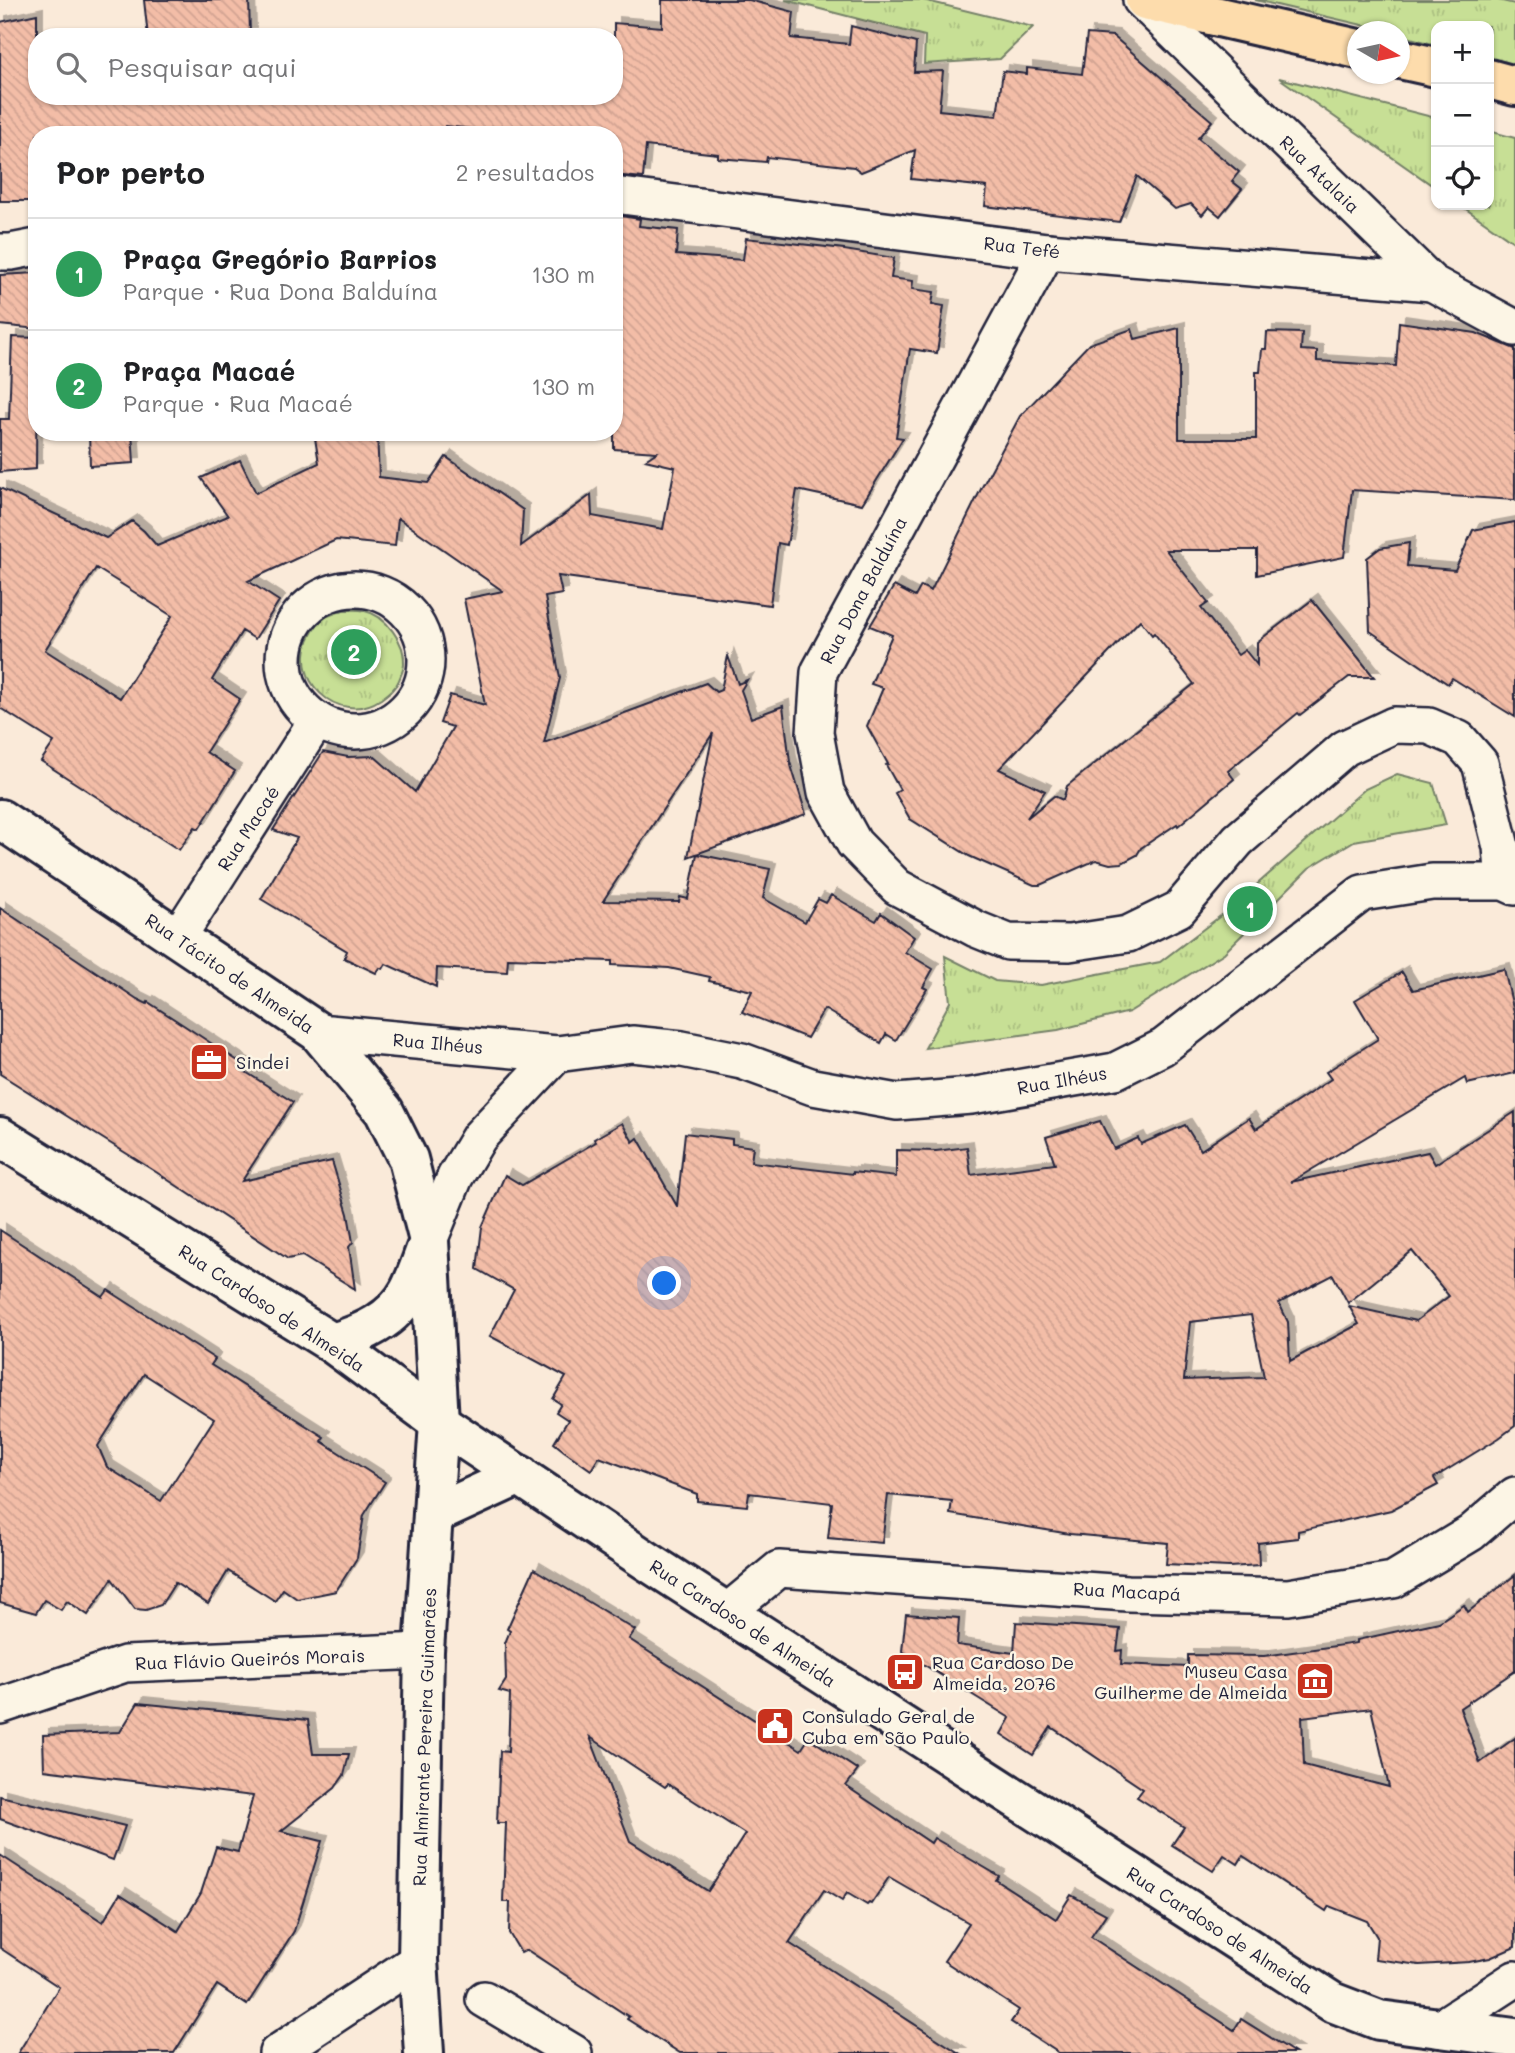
<!DOCTYPE html>
<html lang="pt">
<meta charset="utf-8">
<style>
:root{--surface:#fff;--page:#f6f6f6;--text:#202124;--muted:#757577;--line:#e0e0e0;--accent:#1a73e8}
body{margin:0;font-family:Mali,sans-serif;background:var(--page);color:var(--text)}
.controls{position:absolute;right:21px;top:21px;display:grid;overflow:hidden;border-radius:14px;box-shadow:0 2px 5px #0004}
.controls button{width:63px;height:63px;display:grid;place-items:center;padding:0;border:0;border-bottom:2px solid var(--line);background:var(--surface);color:var(--text);font:35px sans-serif}
.compass{position:absolute;left:1347px;top:21px;width:63px;height:63px;border-radius:50%;background:var(--surface);box-shadow:0 2px 5px #0004;rotate:99deg}
.you{position:absolute;left:665px;top:1284px;width:24px;height:24px;margin:-18px;border:5px solid #fff;border-radius:50%;background:#1a73e8;box-shadow:0 0 0 10px #1a73e833}
.badge{display:grid;place-items:center;width:46px;height:46px;border-radius:50%;background:var(--accent);color:#fff;font-size:23px;font-weight:700}
.pin{position:absolute;translate:-50% -50%;border:4px solid #fff;box-shadow:0 2px 7px #0006}
.list{margin:0;padding:0;list-style:none}
h2{display:flex;justify-content:space-between;align-items:center;height:91px;margin:0;padding:0 28px;font-size:30px}
h2 small{font-size:23px;font-weight:400;color:var(--muted)}
.list li{display:grid;grid-template-columns:46px 1fr auto;gap:21px;align-items:center;box-sizing:border-box;height:112px;padding:0 28px;border-top:2px solid var(--line)}
.list b{display:block;font-size:26px;white-space:nowrap}
.list p{margin:0;font-size:23px;white-space:nowrap;color:var(--muted)}
.list em{font-size:23px;font-style:normal;color:var(--muted)}
.icon{flex:none;width:38px;height:38px;fill:none;stroke:currentColor;stroke-width:2;stroke-linecap:round;stroke-linejoin:round}
.map{position:relative;flex:none;width:1515px;height:2053px;overflow:hidden}
.search{position:absolute;background:var(--surface);box-shadow:0 2px 5px #0004;left:28px;top:28px;width:595px;height:77px;display:flex;align-items:center;gap:18px;box-sizing:border-box;padding:0 24px;border-radius:28px;color:var(--muted);font-size:26px}
.panel{position:absolute;background:var(--surface);box-shadow:0 2px 5px #0004;left:28px;top:126px;width:595px;height:315px;border-radius:28px}
.map>svg:first-child{display:block}
.grass{fill:url(#grass-tufts);stroke:#748068;stroke-width:2}
.building{fill:url(#building-back-hatch);stroke:#22223b;stroke-width:2;fill-rule:evenodd;filter:url(#shadow)}
.lines{fill:none;stroke-linecap:round;stroke-linejoin:round}
.street-casing{stroke:#22223b;stroke-width:40}
.secondary-casing{stroke:#22223b;stroke-width:44}
.primary-casing{stroke:#22223b;stroke-width:44}
.street{stroke:#fcf5e5;stroke-width:35}
.secondary{stroke:#fcf5e5;stroke-width:38}
.primary{stroke:#fddcac;stroke-width:38}
.labels{text-anchor:middle;dominant-baseline:central;stroke-width:5;stroke-linejoin:round;paint-order:stroke}
.street-label{font-size:18px;fill:#22223b;stroke:#fcf5e5}
.poi-label{font-size:18px;fill:#22223b;stroke:#fcf5e5;text-anchor:start}
</style>
<div class="map">
<svg width="1515" height="2053" viewBox="0 0 1515 2053">
<defs>
<pattern id="grass-tufts" width="24" height="20" patternUnits="userSpaceOnUse" patternTransform="scale(1.75)"><rect width="24" height="20" fill="#c7df95"/><path d="M3 7l-1-3M5 7V3M7 7l1-3M15 17l-1-3M17 17v-4M19 17l1-3" fill="none" stroke="#abbf81"/></pattern>
<pattern id="building-back-hatch" width="6" height="6" patternUnits="userSpaceOnUse" patternTransform="scale(1.75)"><rect width="6" height="6" fill="#f3bda7"/><path d="M-1 5l2 2M0 0l6 6M5-1l2 2" fill="none" stroke="#d0a291"/></pattern>
<filter id="shadow"><feDropShadow dx="6" dy="-6" stdDeviation="0" flood-color="#0004"/></filter>
</defs>
<rect width="100%" height="100%" fill="#faead9"/>
<filter id="ink" filterUnits="userSpaceOnUse"><feTurbulence type="fractalNoise" baseFrequency=".0143" numOctaves="2"/><feDisplacementMap in="SourceGraphic" scale="14" xChannelSelector="R" yChannelSelector="G"/><feConvolveMatrix kernelMatrix="1 2 1 2 8 2 1 2 1" color-interpolation-filters="sRGB"/></filter>
<g filter="url(#ink)">
<g class="grass">
<path d="M785,0H923L1033,27L1000,59L924,64L925,36Z"/>
<path d="M1255,0H1498L1515,4V68L1489,60V26H1436V45L1400,35V32L1388,31Z"/>
<path d="M1279,78L1436,118V188Z"/>
<path d="M1489,131L1515,138V243L1460,205H1489Z"/>
<path d="M343,610C350,610 359,609 365,611C385,615 406,643 404,664C404,669 401,675 399,680C396,688 389,693 381,699C338,728 284,677 313,631C316,627 319,621 323,618C329,615 337,613 343,610Z"/>
<path d="M1397,774L1433,783L1446,825L1354,841L1309,868L1224,953L1129,1012L1058,1030L925,1048L950,1002L945,956L995,981L1041,985L1160,962L1227,911L1365,789Z"/>
</g>
<g class="building">
<path d="M144,0H249L250,33L148,37Z"/>
<path d="M662,0H749L794,12L791,38L849,44L851,26L916,43L914,72L943,71L939,110L997,116L1003,71L1027,74V68L1082,74L1087,34L1113,36L1212,121L1198,138L1239,172L1232,181L1242,189L1220,216L1209,207L1202,215L1191,204L1175,209L1137,176L1119,222L985,206L987,187L911,179L915,150L861,172L854,167L767,157L766,162L718,158V154L646,146L643,178L614,175V135H588L502,127L501,132L445,126L444,134L383,131V135H321L322,129L245,135H37V201H0V22L37,14V96H614V23L662,27Z"/>
<path d="M614,215L640,219L639,226L678,230L676,255L743,260L746,238L844,249V250L894,258L891,278L913,281L912,289L934,292L932,304L944,306L937,353L910,349L896,437L903,438L862,504L797,490L787,545L778,543L770,605L558,576L562,594L545,597L560,678L544,743L706,683L716,692L721,690L728,656L738,684L747,680L741,690L751,718L783,706L790,762L806,814L688,857L713,733L603,901L679,902L680,897L688,899L697,854L770,869L763,898L805,922L818,899L826,903L831,895L876,921L881,913L914,937L905,952L933,969L923,987L927,989L896,1040L886,1034L881,1043L824,1009L807,1038L742,1012L752,991L709,981L710,977L669,968L612,965V961L508,958L507,972L437,968L436,987L386,964L383,969L380,968L376,973L344,958L347,951L261,899L297,838L273,830L323,752L348,757L374,756L415,792L453,727L440,723L450,695L485,705L464,599L503,591L398,518L395,546L336,540L248,581L279,601L255,639L242,631L212,680L240,699L206,752L235,771L199,829L195,827L179,850L41,761L54,742L0,708V488L106,538L132,521L144,531L157,546L228,516L201,478L240,460L256,493L319,463L314,432H377L379,477L428,483L446,457L523,510L521,546L591,495L592,516L663,529L675,467L645,460L657,452L614,449ZM96,568L172,616L120,698L45,650Z"/>
<path d="M37,273V329L0,325V275Z"/>
<path d="M1399,322L1476,333L1515,349V500L1352,490L1344,557L1257,575V550H1166L1208,603L1201,608L1238,655L1245,650L1257,665V642L1312,600L1374,677H1349L1300,715L1298,713L1228,771L1234,779L1178,826L1177,824L1141,848L1137,855L1122,863L1110,864L1096,860L1040,885H1034L969,856L910,819L895,793L900,790L886,765L888,764L867,726L883,688L871,684L892,635L870,626L894,586L915,597L921,586L931,591L982,487L1020,416L1089,344L1132,329L1135,339L1179,328V439H1256V372H1260L1262,349H1266L1267,332L1302,333L1301,350L1317,351V361L1396,366ZM1140,620L1152,635L1154,633L1194,684L1067,786L1063,800L1054,796L1027,818L1045,791L999,769Z"/>
<path d="M12,337L37,338L36,469L0,472V419H9Z"/>
<path d="M89,432H132L134,463L90,466Z"/>
<path d="M1515,522V717L1452,678L1448,684L1370,631L1367,558L1380,548L1409,543L1407,566L1455,570L1473,530Z"/>
<path d="M0,908L137,999L147,1004L148,1002L191,1030L244,1065L241,1069L293,1102L242,1181L332,1161L348,1214L353,1242L349,1247L355,1289L302,1256L288,1259L156,1172L0,1074Z"/>
<path d="M1504,969L1515,1016V1073L1467,1084L1465,1078L1291,1182L1428,1152L1435,1164L1515,1112V1426L1499,1438L1434,1478L1438,1485L1391,1510L1298,1531V1538L1258,1543L1259,1565L1229,1567L1166,1564L1168,1543L1070,1534L950,1514L952,1501L888,1495L882,1543L828,1538L832,1503L749,1493L747,1506L697,1501V1494L599,1457L591,1470L564,1451L554,1443L568,1420L556,1412L561,1404L553,1399L566,1377L490,1336L514,1290L477,1269L482,1227L505,1175L522,1185L596,1142L594,1139L622,1123L633,1142L638,1138L677,1206L685,1133L732,1139V1144L753,1147L751,1162L853,1174V1172L896,1177V1150L936,1151L967,1147L971,1175L1055,1164L1046,1137L1100,1121L1114,1149L1138,1138L1141,1144L1185,1125L1201,1150L1249,1118L1256,1129L1331,1079L1326,1072L1378,1039L1355,1000L1402,972L1413,990ZM1412,1251L1449,1296L1416,1321L1349,1306L1359,1324L1290,1361L1288,1322L1279,1303L1333,1275L1348,1303ZM1251,1315L1264,1377L1184,1380L1190,1322Z"/>
<path d="M0,1230L103,1297L108,1290L215,1359L211,1365L324,1437L321,1441L385,1482L364,1515L357,1558L336,1591L297,1599L283,1589L275,1601L228,1571L208,1604L175,1583L161,1605L146,1610L135,1609L112,1579L88,1615L67,1601L61,1610L44,1600L36,1613L0,1603ZM144,1374L214,1419L161,1501L107,1467L98,1446Z"/>
<path d="M534,1569L635,1630L629,1639L801,1750L809,1738L858,1770L846,1786L931,1843L934,1838L999,1876L996,1880L1056,1919L1071,1895L1106,1914L1091,1937L1234,2030L1241,2019L1295,2053H1059L1011,2022L1019,2010L944,1961L969,1923L889,1877L871,1904L869,1903L867,1905L847,1893L842,1901L824,1890L789,1943L959,2053H680L627,2019L629,2017L527,1950L521,1953L509,1933L510,1902H503L506,1823H497L500,1751L508,1752L510,1694L499,1691L506,1680L505,1643L510,1631L507,1629ZM590,1737L665,1787L668,1784L745,1834L708,1891L630,1841Z"/>
<path d="M1515,1575V1671L1460,1708L1480,1763L1515,1738V1947L1490,1958L1469,1962L1419,1965L1375,1959L1377,1937L1367,1921L1329,1906L1326,1911L1243,1856L1238,1864L1224,1855L1213,1871L1172,1845L1184,1827L1137,1797L1143,1789L1051,1727L1033,1755L1001,1734L1010,1718L902,1651L906,1614L959,1618L957,1645L1014,1653L1016,1622L1120,1629L1117,1651L1122,1650L1121,1664L1188,1667V1655L1264,1656L1357,1643V1640L1439,1622L1464,1605L1468,1612ZM1371,1708L1389,1787L1304,1765L1302,1717Z"/>
<path d="M138,1703L308,1720L313,1754H349L344,1775L335,1788L281,1831L322,1841L294,1931L247,2005L217,1985L174,2053H18L59,1987L0,1948V1855L103,1922L120,1894L178,1931L201,1893L216,1847L238,1852L253,1796L44,1770L43,1735L120,1732Z"/>
<path d="M0,1796L125,1826L113,1860L0,1819Z"/>
</g>
<g class="lines">
<g class="street-casing">
<g id="street">
<path d="M1141,0L1432,283L1515,328"/>
<path d="M614,195L1047,251L1432,283"/>
<path d="M1047,251L819,672L815,733L826,792L854,843L897,887L976,929L1008,942L1069,943L1128,934L1179,909L1238,840L1345,748L1394,725L1429,726L1459,739L1480,763L1501,847L1504,882"/>
<path d="M0,252H11L37,247"/>
<circle cx="355" cy="660" r="71"/>
<path d="M178,937L317,720"/>
<path d="M318,1032L557,1054L632,1044L682,1049L742,1061L813,1087L897,1102L971,1096L1115,1071L1163,1047L1362,893L1432,882H1504L1515,887"/>
<path d="M429,1241L455,1177L479,1137L557,1054"/>
<path d="M727,1612L779,1569L1127,1593L1288,1597L1393,1580L1471,1533L1515,1495"/>
<path d="M0,1706L125,1664L424,1651"/>
<path d="M484,1999L574,2053"/>
<path d="M1438,2029L1515,1979"/>
<path d="M277,2053L418,1960"/>
</g>
</g>
<g class="secondary-casing">
<g id="secondary">
<path d="M0,819L318,1032L384,1111L408,1159L429,1241L439,1422L424,1651L418,1960L424,2053"/>
<path d="M0,1137L332,1343L439,1422L647,1561L1332,2002L1379,2020L1515,2038"/>
<path d="M332,1343C362,1334 394,1320 409,1291C416,1278 421,1262 426,1249"/>
<path d="M433,1515L520,1475"/>
</g>
</g>
<g class="primary-casing">
<g id="primary">
<path d="M1145,0L1358,49"/>
<path d="M1400,59L1436,67"/>
<path d="M1489,79L1515,86"/>
</g>
</g>
<use href="#street" class="street"/>
<use href="#secondary" class="secondary"/>
<use href="#primary" class="primary"/>
</g>
</g>
<defs>
<g id="office-square" transform="scale(2.0125)"><rect x="-9" y="-9" width="18" height="18" rx="4" fill="#c8321e" stroke="#fcf5e5"/><path d="M-6-3h4V-5.5h4V-3h4V5H-6ZM-1-4.5V-3h2v-1.5ZM-6 0V1H6V0Z" fill="#fff"/></g>
<g id="bus-square" transform="scale(2.0125)"><rect x="-9" y="-9" width="18" height="18" rx="4" fill="#c8321e" stroke="#fcf5e5"/><path d="M-5-6H5V4H4V6H2V4H-2V6H-4V4H-5ZM-3.5-4V0h7V-4ZM-3.5 1.2v1.5H-2V1.2ZM2 1.2v1.5H3.5V1.2Z" fill="#fff"/></g>
<g id="museum-square" transform="scale(2.0125)"><rect x="-9" y="-9" width="18" height="18" rx="4" fill="#c8321e" stroke="#fcf5e5"/><path d="M0-6L6-3V-2H-6V-3ZM-5-1h2V3h-2ZM-1-1h2V3h-2ZM3-1h2V3H3ZM-6 4H6V6H-6Z" fill="#fff"/></g>
<g id="civic-square" transform="scale(2.0125)"><rect x="-9" y="-9" width="18" height="18" rx="4" fill="#c8321e" stroke="#fcf5e5"/><path d="M-.6-6.5H3V-4.5H.6V-3L4-1V1h2V6H-6V1h2V-1L-.6-3ZM-1.2 2.5V6h2.4V2.5Z" fill="#fff"/></g>
</defs>
<g fill-rule="evenodd">
<use href="#office-square" x="209" y="1062"/>
<use href="#bus-square" x="905" y="1672"/>
<use href="#museum-square" x="1315" y="1681"/>
<use href="#civic-square" x="775" y="1726"/>
</g>
<g class="labels">
<g class="street-label">
<text transform="translate(1320 174) rotate(44)">Rua Atalaia</text>
<text transform="translate(1022 247) rotate(7)">Rua Tefé</text>
<text transform="translate(863 590) rotate(-62)">Rua Dona Balduína</text>
<text transform="translate(248 828) rotate(-57)">Rua Macaé</text>
<text transform="translate(230 973) rotate(34)">Rua Tácito de Almeida</text>
<text transform="translate(438 1043) rotate(5)">Rua Ilhéus</text>
<text transform="translate(1062 1080) rotate(-10)">Rua Ilhéus</text>
<text transform="translate(272 1308) rotate(33)">Rua Cardoso de Almeida</text>
<text transform="translate(1127 1591) rotate(3)">Rua Macapá</text>
<text transform="translate(743 1623) rotate(33)">Rua Cardoso de Almeida</text>
<text transform="translate(250 1659) rotate(-2)">Rua Flávio Queirós Morais</text>
<text transform="translate(424 1737) rotate(-88)">Rua Almirante Pereira Guimarães</text>
<text transform="translate(1220 1930) rotate(33)">Rua Cardoso de Almeida</text>
</g>
<g class="poi-label">
<text x="236" y="1062">Sindei</text>
<text x="932" y="1662">Rua Cardoso De<tspan x="932" dy="21">Almeida, 2076</tspan></text>
<text x="1288" y="1671" text-anchor="end">Museu Casa<tspan x="1288" dy="21">Guilherme de Almeida</tspan></text>
<text x="802" y="1716">Consulado Geral de<tspan x="802" dy="21">Cuba em São Paulo</tspan></text>
</g>
</g>
</svg>
<div class="controls">
<button>+</button>
<button>−</button>
<button><svg class="icon" aria-label="locate" viewBox="0 0 24 24"><circle cx="12" cy="12" r="6"/><path d="M12 2v4M12 18v4M2 12h4M18 12h4"/></svg></button>
</div>
<svg class="compass" viewBox="-18 -18 36 36"><path d="M0-13l5 13h-10z" fill="#e53935"/><path d="M0 13l5-13h-10z" fill="#757577"/></svg>
<div class="you"></div>
<div class="pin badge" style="left:1250px;top:909px;background:#2e9e5b">1</div>
<div class="pin badge" style="left:354px;top:652px;background:#2e9e5b">2</div>
<div class="search"><svg class="icon" aria-label="search" viewBox="0 0 24 24"><circle cx="10" cy="10" r="6"/><path d="M15 15l6 6"/></svg>Pesquisar aqui</div>
<section class="panel">
<h2>Por perto<small>2 resultados</small></h2>
<ul class="list">
<li><span class="badge" style="background:#2e9e5b">1</span><div><b>Praça Gregório Barrios</b><p>Parque · Rua Dona Balduína</p></div><em>130 m</em></li>
<li><span class="badge" style="background:#2e9e5b">2</span><div><b>Praça Macaé</b><p>Parque · Rua Macaé</p></div><em>130 m</em></li>
</ul>
</section>
</div>
